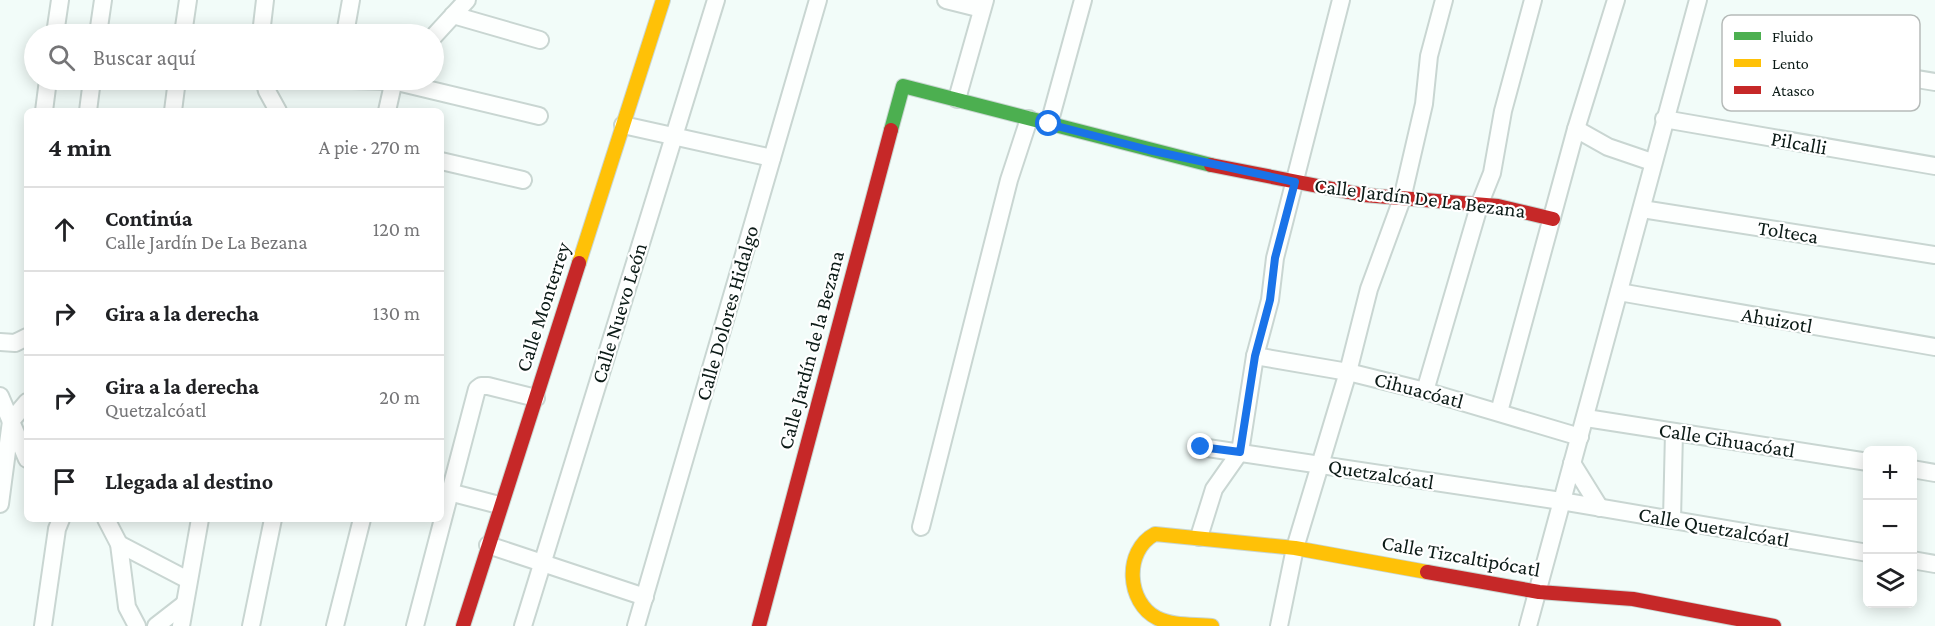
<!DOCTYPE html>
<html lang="es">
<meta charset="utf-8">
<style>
:root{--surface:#fff;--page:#f2f2f2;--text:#202124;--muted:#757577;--line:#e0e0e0}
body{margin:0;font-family:"Crimson Pro",serif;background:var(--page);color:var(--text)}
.controls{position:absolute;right:18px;bottom:18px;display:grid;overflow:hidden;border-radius:9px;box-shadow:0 3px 15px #0003}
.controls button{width:54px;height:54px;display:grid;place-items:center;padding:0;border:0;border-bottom:2px solid var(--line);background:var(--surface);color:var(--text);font:30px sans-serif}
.stop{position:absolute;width:18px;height:18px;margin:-14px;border:4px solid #1a73e8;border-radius:50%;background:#fff}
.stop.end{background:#1a73e8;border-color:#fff;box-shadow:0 2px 6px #0008}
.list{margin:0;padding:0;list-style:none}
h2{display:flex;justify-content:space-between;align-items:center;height:78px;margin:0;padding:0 24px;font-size:26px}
h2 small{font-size:20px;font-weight:400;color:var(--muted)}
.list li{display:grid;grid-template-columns:39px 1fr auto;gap:18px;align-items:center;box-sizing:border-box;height:84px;padding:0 24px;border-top:2px solid var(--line)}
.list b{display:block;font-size:22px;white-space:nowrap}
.list p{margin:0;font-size:20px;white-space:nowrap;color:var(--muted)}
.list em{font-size:20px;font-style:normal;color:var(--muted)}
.icon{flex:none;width:33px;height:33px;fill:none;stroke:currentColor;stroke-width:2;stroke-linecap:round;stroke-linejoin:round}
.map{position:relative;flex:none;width:1935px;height:626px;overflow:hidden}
.search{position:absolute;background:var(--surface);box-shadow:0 3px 15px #0003;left:24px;top:24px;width:420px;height:66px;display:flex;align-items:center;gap:15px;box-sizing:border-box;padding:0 21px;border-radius:33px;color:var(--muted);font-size:22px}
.panel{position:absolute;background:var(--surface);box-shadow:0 3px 15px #0003;left:24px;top:108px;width:420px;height:414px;border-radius:9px}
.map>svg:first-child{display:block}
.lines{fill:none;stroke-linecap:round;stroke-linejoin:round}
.street-casing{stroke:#c9d6d2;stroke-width:20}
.fast-casing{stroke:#c9d6d2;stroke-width:16}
.slow-casing{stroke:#c9d6d2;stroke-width:16}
.jam-casing{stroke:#c9d6d2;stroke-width:16}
.street{stroke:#fdfffe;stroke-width:16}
.fast{stroke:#4caf50;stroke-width:14}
.slow{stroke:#ffc107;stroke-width:14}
.jam{stroke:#c62828;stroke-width:14}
.route{stroke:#1a73e8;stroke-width:8}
.labels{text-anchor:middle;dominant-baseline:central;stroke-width:4.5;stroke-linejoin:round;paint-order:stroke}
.street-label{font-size:21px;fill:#0c1b17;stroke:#fff}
.key{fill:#fff;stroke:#b6bbb9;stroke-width:1.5}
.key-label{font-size:16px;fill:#0c1b17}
</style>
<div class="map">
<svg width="1935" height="626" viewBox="0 0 1935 626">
<rect width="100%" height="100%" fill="#f2fcf9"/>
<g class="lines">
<g class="street-casing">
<g id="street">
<path d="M946,0L982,9"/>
<path d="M453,15L540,40"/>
<path d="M55,34L60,0"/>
<path d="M98,34L103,0"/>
<path d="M183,34L188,0"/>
<path d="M261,34L265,0"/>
<path d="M345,34L351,0"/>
<path d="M434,36L467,0"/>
<path d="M1838,66L1935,82"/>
<path d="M264,80L267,91L278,111"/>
<path d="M351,80L393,81L539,116"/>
<path d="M957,99L985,0"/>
<path d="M44,111L48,80"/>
<path d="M88,111L92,80"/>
<path d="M173,111L177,80"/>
<path d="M387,111L394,80"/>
<path d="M1664,119L1935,166"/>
<path d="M1049,124L1083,0"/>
<path d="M623,125L772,158"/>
<path d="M1576,129L1608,147L1652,162"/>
<path d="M441,161L523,180"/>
<path d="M1642,209L1935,255"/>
<path d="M1619,292L1935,347"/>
<path d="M0,342L15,343L27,337"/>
<path d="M1255,356L1348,372L1425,391L1580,437"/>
<path d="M1425,391L1480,203L1492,173L1503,111L1533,0"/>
<path d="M0,396L27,459"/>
<path d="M1499,412L1576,129L1616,0"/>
<path d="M1586,418L1868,462"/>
<path d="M1201,447L1561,501L1868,553"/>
<path d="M1572,463L1600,508"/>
<path d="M1912,469L1935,473"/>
<path d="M449,492L499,505"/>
<path d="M0,504L11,421L27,402"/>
<path d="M106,519L119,544L127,607L137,626"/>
<path d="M1672,520L1674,432"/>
<path d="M921,527L1009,180L1029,119"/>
<path d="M1199,537L1214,489L1240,452L1255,356L1270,300L1275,258L1341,0"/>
<path d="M119,544L188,580"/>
<path d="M488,545L645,597"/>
<path d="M1912,560L1935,564"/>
<path d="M43,626L57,529L61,519"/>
<path d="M156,626L183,605"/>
<path d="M181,626L200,519"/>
<path d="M251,626L273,519"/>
<path d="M335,626L362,519"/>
<path d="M415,626L477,389L481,386H488L536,398"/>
<path d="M523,626L716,0"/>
<path d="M636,626L818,0"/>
<path d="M1279,626L1295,548L1348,372L1369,289L1402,199L1424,104L1429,56L1444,0"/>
<path d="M1528,626L1698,0"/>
</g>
</g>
<g class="fast-casing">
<path id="fast" d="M891,130L903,86L1211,165"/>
</g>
<g class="slow-casing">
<g id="slow">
<path d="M579,263L663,0"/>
<path d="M1212,626C1194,624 1173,626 1157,618C1127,603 1123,551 1155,534L1295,548L1427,572"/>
</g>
</g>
<g class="jam-casing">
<g id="jam">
<path d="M1211,165L1364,195L1498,206L1553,219"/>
<path d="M1427,572L1539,592L1633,599L1774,626"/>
<path d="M463,626L579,263"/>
<path d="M759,626L891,130"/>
</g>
</g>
<use href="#street" class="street"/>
<use href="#fast" class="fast"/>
<use href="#slow" class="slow"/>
<use href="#jam" class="jam"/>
</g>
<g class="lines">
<path class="route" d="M1049,124L1149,150L1295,182L1275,258L1270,300L1255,356L1240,452L1201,447"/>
</g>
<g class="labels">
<g class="street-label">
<text transform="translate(1799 143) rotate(10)">Pilcalli</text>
<text transform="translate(1420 198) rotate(7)">Calle Jardín De La Bezana</text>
<text transform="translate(1788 232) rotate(9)">Tolteca</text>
<text transform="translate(543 307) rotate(-72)">Calle Monterrey</text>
<text transform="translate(619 313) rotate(-73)">Calle Nuevo León</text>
<text transform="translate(727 313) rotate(-74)">Calle Dolores Hidalgo</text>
<text transform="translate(1777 320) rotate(10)">Ahuizotl</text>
<text transform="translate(811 350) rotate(-75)">Calle Jardín de la Bezana</text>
<text transform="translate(1419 390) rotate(15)">Cihuacóatl</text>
<text transform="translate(1727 440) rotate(9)">Calle Cihuacóatl</text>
<text transform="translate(1381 474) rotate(9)">Quetzalcóatl</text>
<text transform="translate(1714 527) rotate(10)">Calle Quetzalcóatl</text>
<text transform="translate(1461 556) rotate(10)">Calle Tizcaltipócatl</text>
</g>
</g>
<rect x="1722" y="15" width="198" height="96" rx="9" class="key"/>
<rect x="1734" y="32" width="27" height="8" fill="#4caf50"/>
<rect x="1734" y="59" width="27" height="8" fill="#ffc107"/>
<rect x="1734" y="86" width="27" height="8" fill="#c62828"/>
<g class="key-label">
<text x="1772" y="42">Fluido</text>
<text x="1772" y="69">Lento</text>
<text x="1772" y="96">Atasco</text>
</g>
</svg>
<div class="controls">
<button>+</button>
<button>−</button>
<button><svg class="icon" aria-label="layers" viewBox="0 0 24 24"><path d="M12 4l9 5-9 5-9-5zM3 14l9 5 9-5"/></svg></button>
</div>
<div class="stop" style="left:1049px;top:124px"></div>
<div class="stop end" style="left:1201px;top:447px"></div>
<div class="search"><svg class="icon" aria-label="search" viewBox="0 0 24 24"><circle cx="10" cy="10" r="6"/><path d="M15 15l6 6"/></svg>Buscar aquí</div>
<section class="panel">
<h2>4 min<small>A pie · 270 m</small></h2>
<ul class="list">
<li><svg class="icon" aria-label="ahead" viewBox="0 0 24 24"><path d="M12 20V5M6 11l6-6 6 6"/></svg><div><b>Continúa</b><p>Calle Jardín De La Bezana</p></div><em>120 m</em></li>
<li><svg class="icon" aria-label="right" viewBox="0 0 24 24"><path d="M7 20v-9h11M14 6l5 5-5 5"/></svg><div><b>Gira a la derecha</b></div><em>130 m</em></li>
<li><svg class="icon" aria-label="right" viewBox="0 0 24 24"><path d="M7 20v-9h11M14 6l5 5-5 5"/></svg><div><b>Gira a la derecha</b><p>Quetzalcóatl</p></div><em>20 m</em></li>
<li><svg class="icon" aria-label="arrive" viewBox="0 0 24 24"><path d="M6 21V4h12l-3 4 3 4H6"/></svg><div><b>Llegada al destino</b></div></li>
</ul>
</section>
</div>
